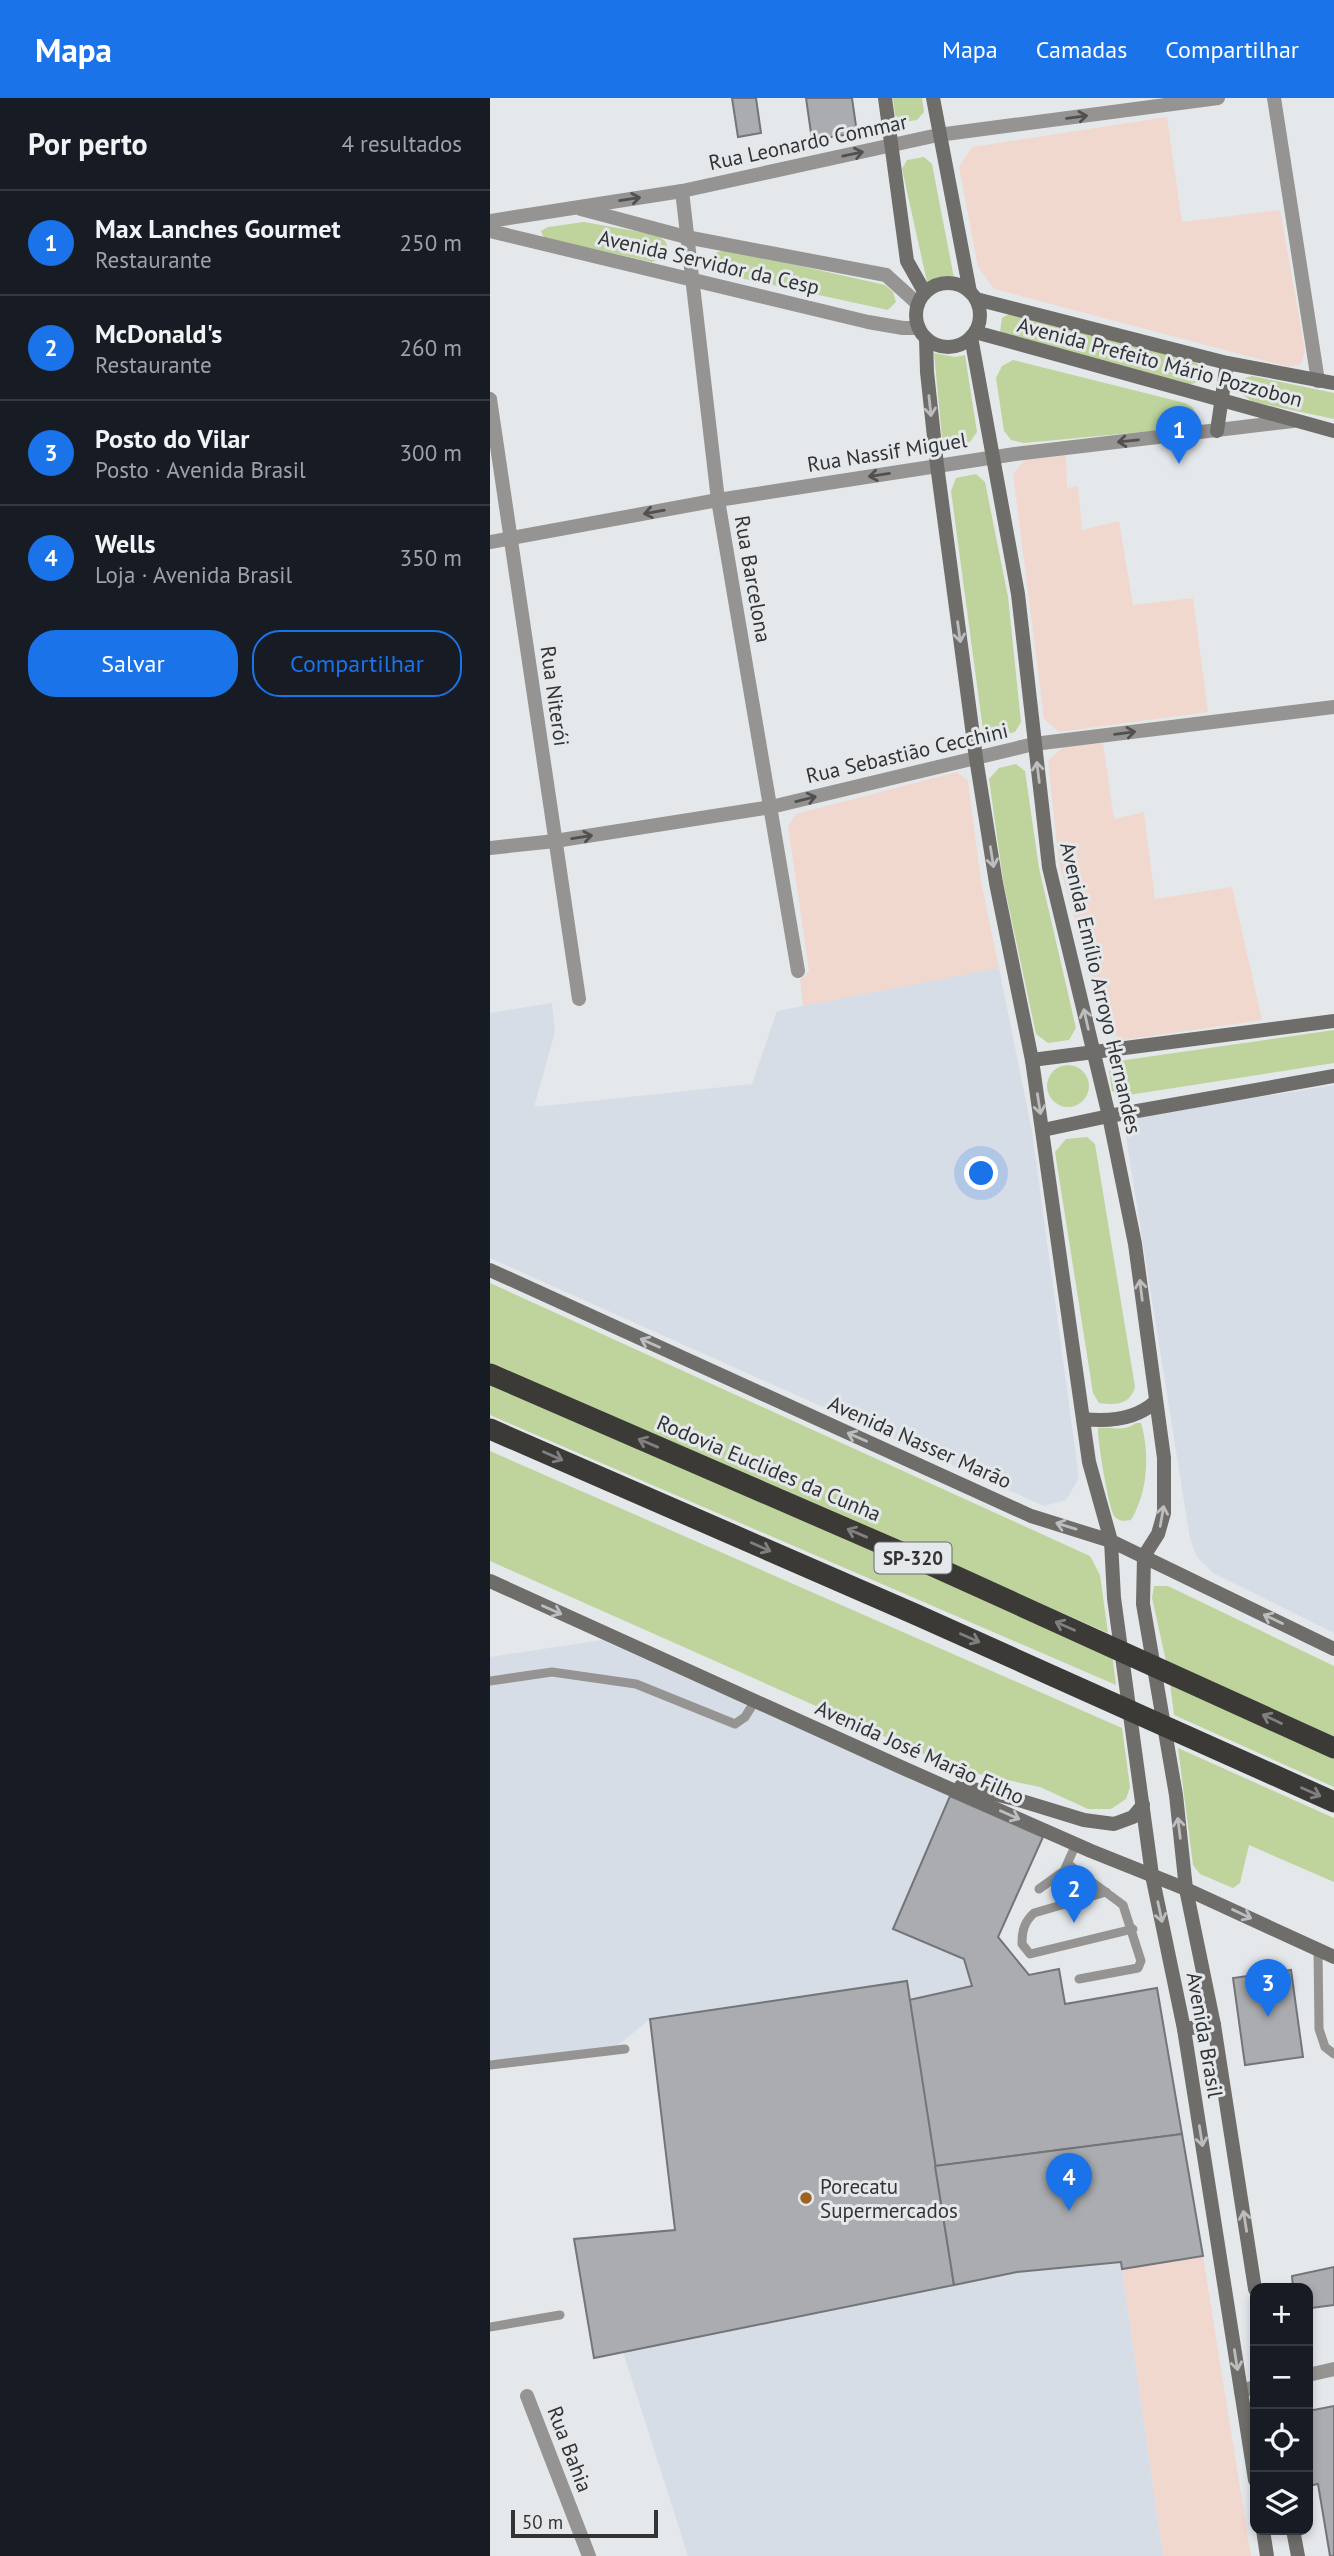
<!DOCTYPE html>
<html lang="pt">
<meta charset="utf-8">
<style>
:root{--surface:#171b24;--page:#20242c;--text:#f1f3f6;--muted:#9ea1a6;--line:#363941;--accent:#1a73e8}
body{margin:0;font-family:"PT Sans",sans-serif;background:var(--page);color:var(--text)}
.controls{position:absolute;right:21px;bottom:21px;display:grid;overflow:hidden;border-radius:14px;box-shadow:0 4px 10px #0003}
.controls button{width:63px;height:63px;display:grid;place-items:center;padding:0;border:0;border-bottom:2px solid var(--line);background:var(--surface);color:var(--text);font:35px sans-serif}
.scale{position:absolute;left:21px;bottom:18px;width:147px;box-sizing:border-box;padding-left:7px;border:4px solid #323334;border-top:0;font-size:19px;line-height:24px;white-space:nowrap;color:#323334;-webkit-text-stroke:5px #e5e8eb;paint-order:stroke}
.you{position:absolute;left:492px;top:1076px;width:24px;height:24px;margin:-18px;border:5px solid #fff;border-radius:50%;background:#1a73e8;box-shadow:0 0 0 10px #1a73e833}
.badge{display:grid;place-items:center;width:46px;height:46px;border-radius:50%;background:var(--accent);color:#fff;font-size:23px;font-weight:700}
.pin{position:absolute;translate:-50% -58px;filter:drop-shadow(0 2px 4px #0008)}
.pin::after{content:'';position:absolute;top:37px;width:24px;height:21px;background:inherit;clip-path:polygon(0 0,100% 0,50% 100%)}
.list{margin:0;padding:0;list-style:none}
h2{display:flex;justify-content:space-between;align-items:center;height:91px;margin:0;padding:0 28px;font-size:30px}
h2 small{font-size:23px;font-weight:400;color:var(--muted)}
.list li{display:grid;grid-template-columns:46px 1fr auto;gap:21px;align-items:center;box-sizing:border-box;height:105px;padding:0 28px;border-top:2px solid var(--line)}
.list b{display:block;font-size:26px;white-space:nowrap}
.list p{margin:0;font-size:23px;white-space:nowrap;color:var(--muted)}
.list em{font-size:23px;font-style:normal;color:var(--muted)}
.actions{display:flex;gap:14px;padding:21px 28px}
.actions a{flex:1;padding:16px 0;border:2px solid var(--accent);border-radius:28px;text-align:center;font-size:24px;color:var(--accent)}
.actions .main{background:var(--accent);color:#fff}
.icon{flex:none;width:38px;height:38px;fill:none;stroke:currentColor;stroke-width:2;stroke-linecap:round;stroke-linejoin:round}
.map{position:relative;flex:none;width:844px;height:2458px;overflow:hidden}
header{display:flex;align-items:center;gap:42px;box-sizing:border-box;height:98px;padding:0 35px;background:var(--accent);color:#fff}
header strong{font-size:33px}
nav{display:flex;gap:38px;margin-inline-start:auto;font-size:24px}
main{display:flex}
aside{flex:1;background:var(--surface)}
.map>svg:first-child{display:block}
.commercial{fill:#f0d8ce}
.built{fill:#d6dde6}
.green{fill:#bed49c}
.building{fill:#aaacaf;stroke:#737578;stroke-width:2}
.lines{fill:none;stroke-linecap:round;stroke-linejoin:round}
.lane{stroke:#959493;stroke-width:9}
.street{stroke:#959493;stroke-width:14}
.secondary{stroke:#6e6d6a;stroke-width:14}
.highway{stroke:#3b3a37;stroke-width:21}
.oneway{stroke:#505050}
.oneway2{stroke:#bbbdbe}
.oneway3{stroke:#7f807f}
.poi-dot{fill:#9d6124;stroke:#e5e8eb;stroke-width:2.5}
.labels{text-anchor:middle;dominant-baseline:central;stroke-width:6;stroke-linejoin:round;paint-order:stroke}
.shield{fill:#e5e8eb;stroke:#68696b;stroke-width:2}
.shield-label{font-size:19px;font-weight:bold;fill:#323334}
.street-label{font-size:21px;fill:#323334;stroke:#e5e8eb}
.poi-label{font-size:21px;fill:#323334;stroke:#e5e8eb;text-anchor:start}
</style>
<header>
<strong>Mapa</strong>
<nav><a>Mapa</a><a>Camadas</a><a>Compartilhar</a></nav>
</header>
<main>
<aside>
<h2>Por perto<small>4 resultados</small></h2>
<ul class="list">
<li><span class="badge">1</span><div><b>Max Lanches Gourmet</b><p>Restaurante</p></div><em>250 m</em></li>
<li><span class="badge">2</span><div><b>McDonald's</b><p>Restaurante</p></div><em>260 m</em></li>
<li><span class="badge">3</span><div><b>Posto do Vilar</b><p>Posto · Avenida Brasil</p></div><em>300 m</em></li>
<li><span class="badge">4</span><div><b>Wells</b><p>Loja · Avenida Brasil</p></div><em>350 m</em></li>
</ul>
<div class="actions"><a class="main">Salvar</a><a>Compartilhar</a></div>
</aside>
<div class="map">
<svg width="844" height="2458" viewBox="0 0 844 2458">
<rect width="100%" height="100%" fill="#e5e8eb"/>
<g class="commercial">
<path d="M677,19L692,124L790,112L815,253L811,266L799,269L504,191L488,169L469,69L482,49Z"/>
<path d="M576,357L577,390L588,388L592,432L629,423L643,507L703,500L718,614L569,634L554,621L523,376L535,362Z"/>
<path d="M613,645L624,721L654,714L665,801L742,789L772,922L633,942L615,931L569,765L558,663L573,649Z"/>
<path d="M467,674L478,683L491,783L509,870L313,908L310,882L319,873L298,728L306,716Z"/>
<path d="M713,2158L761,2458H673L632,2171Z"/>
</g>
<g class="built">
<path d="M509,870L542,1033L589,1380L576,1402L554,1408L0,1160V915L62,905L65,934L44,1009L262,986L287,913Z"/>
<path d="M844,987V1535L723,1475L707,1459L700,1441L636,1039L639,1026L654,1018Z"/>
<path d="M112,1542L460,1698L474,1861L482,1888L419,1902L416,1884L160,1921L121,1953L0,1967V1559Z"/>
<path d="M631,2164L673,2458H198L133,2254L527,2174Z"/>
</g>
<g class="green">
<path d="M403,0H432L434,14L427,22L414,24L405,17Z"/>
<path d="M434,59L442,66L464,180L455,179L437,184L412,71L417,62Z"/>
<path d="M94,124L167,137L175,143L178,150L170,161L162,164L54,140L51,133L58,129Z"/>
<path d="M236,151L395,187L403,194L406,204L398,212L227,175L220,163L223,156Z"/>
<path d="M519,216L705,262L712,273L709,283L700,287L510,234L512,220Z"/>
<path d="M444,255L465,259L475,257L487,334L480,344L462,347L452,340Z"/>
<path d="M523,262L695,305L703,310L707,317L702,327L694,330L534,345L521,342L514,333L506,280L512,268Z"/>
<path d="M762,278L844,295V321L763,304L754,298L751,291L755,280Z"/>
<path d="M486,376L495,384L518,499L531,624L525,634L503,639L493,632L461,393L466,380Z"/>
<path d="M526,666L535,673L549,770L586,930L579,942L558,945L546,936L513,782L499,681L509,670Z"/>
<path d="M844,932V965L632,998L622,993L619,972L628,963Z"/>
<circle cx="578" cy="988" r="21"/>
<path d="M597,1039L605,1046L645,1289C640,1307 626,1307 609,1305L603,1295L565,1054L576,1041Z"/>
<path d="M0,1185L600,1458L610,1477L618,1535L0,1266Z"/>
<path d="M0,1286L622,1555L626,1587L0,1317Z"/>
<path d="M646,1325H651C660,1356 658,1394 641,1422C635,1423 630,1424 625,1419C619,1414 607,1339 608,1330C622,1329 634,1334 646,1325Z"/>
<path d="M0,1353L632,1630L640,1689L636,1701L621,1711H598L550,1689L470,1672L0,1463Z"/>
<path d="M664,1488H678L844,1568V1639L676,1563L662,1500Z"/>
<path d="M680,1585L844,1659V1689L684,1617Z"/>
<path d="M688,1650L844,1720V1784L759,1747L750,1785L743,1790L710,1776L703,1767Z"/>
</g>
<g class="building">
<path d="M242,0H266L271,35L248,39Z"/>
<path d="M316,0H362L367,35L322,42Z"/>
<path d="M460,1698L553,1739L508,1839L539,1877L569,1871L575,1906L667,1890L692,2036L445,2068L419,1902L482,1888L474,1861L403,1831Z"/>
<path d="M801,1872L813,1959L755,1967L743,1880Z"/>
<path d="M417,1883L464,2187L104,2260L84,2141L185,2132L160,1921Z"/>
<path d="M692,2036L713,2158L632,2171L631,2164L527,2174L464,2187L445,2068Z"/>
<path d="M844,2169V2207L821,2210L818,2209V2190H803L802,2178Z"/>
<path d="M844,2308V2458H840L828,2386L818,2388V2313Z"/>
</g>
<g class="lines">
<g class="lane">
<path d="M0,1583L62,1574L146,1586L245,1626L255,1619L265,1603"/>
<path d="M578,1766L633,1807L651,1863L648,1870L589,1881"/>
<path d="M549,1791L574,1773L586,1746"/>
<path d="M616,1794L544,1815C534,1824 532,1833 532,1846L540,1856L643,1831"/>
<path d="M828,1852L829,1931L835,1949L844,1956"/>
<path d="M0,1967L135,1951"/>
<path d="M0,2229L70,2217"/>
</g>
<g class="street">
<path d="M784,0L828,283"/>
<path d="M192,93L228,402L308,873"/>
<path d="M91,111L196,139L396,177L428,206"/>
<path d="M0,123L192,93L448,37L728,0"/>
<path d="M0,133L378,224L413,230H429"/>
<path d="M0,301L89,901"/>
<path d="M0,444L228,402L525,356L803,323"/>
<path d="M0,750L65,743L281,709L544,646L844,609"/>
<path d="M818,2277L844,2271"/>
<path d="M751,2293L765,2289"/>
<path d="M37,2298L99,2458"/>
</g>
<g class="secondary">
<path d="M395,0L417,163L435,195"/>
<path d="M443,0L480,194"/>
<circle cx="458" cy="217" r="32"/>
<path d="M486,201L737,265L844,285"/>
<path d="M485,234L844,333"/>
<path d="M481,239L528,496L559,769L619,1018L645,1146L674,1360V1415L668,1436L654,1458L653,1506L686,1697L696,1791L724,1927L765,2191"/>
<path d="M436,240L437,274L447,367L486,660L506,785L542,962L599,1364L621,1443L624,1500L662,1777L694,1931L765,2382"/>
<path d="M727,333L737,265"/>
<path d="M542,962L844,923"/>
<path d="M553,1032L619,1018L844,978"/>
<path d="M0,1172L541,1418L621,1443L844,1551"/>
<path d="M593,1321C619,1324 645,1322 665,1304"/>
<path d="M0,1483L413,1670L601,1753L696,1791L844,1859"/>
<path d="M471,1688L525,1701L594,1722L624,1726L643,1719L653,1707"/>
<path d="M694,1931L724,1927"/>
<path d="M773,2432L777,2458"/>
<path d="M803,2432L808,2458"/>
</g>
<g class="highway">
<path d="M0,1276L443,1468L844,1650"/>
<path d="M0,1331L427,1517L844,1704"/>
</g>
</g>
<defs><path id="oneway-shaft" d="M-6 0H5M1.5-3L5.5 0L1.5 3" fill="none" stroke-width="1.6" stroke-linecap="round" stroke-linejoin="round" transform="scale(1.75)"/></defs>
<g class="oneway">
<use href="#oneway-shaft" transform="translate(587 19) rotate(-8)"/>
<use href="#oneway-shaft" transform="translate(363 56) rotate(-12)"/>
<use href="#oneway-shaft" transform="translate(140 101) rotate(-9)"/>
<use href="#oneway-shaft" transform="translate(638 343) rotate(174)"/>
<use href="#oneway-shaft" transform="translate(389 377) rotate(171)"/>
<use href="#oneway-shaft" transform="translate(164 414) rotate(170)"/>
<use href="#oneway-shaft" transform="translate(635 635) rotate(-7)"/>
<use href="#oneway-shaft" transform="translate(316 701) rotate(-14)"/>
<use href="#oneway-shaft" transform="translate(92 739) rotate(-9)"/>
</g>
<g class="oneway2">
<use href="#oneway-shaft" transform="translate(440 308) rotate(84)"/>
<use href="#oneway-shaft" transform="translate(469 534) rotate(82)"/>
<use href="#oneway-shaft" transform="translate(548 674) rotate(-97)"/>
<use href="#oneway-shaft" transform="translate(502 759) rotate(81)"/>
<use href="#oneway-shaft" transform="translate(596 921) rotate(-103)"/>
<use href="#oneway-shaft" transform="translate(549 1006) rotate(81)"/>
<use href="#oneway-shaft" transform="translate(651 1192) rotate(-97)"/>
<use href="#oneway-shaft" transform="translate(160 1245) rotate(-156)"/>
<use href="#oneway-shaft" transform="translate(367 1339) rotate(-156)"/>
<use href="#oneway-shaft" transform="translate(672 1418) rotate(-80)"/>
<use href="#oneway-shaft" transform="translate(576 1428) rotate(-163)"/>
<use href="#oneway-shaft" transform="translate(62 1512) rotate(24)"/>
<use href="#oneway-shaft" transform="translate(783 1521) rotate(-154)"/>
<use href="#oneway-shaft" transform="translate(520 1717) rotate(24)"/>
<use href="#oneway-shaft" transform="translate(689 1730) rotate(-97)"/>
<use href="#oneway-shaft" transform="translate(670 1814) rotate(78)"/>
<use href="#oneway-shaft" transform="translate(752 1816) rotate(25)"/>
<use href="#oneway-shaft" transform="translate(711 2038) rotate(81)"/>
<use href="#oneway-shaft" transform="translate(755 2123) rotate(-99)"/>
<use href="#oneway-shaft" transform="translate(746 2262) rotate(81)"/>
</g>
<g class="oneway3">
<use href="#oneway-shaft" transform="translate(158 1345) rotate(-157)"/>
<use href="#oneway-shaft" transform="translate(63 1358) rotate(24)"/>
<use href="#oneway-shaft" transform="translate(367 1435) rotate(-157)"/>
<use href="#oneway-shaft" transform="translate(271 1449) rotate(24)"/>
<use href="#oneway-shaft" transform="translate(575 1528) rotate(-156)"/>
<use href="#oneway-shaft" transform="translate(480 1540) rotate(24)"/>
<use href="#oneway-shaft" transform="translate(782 1621) rotate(-155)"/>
<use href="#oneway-shaft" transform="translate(821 1694) rotate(24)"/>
</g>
<circle class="poi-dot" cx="316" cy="2100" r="7"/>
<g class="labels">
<rect class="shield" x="384.5" y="1444.5" width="77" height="31" rx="5"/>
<g class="shield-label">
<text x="423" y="1460">SP-320</text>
</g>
<g class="street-label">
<text transform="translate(318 44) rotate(-12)">Rua Leonardo Commar</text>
<text transform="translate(219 164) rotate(13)">Avenida Servidor da Cesp</text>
<text transform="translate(670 264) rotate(15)">Avenida Prefeito Mário Pozzobon</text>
<text transform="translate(397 354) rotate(-9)">Rua Nassif Miguel</text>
<text transform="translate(263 481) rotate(80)">Rua Barcelona</text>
<text transform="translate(65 598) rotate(82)">Rua Niterói</text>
<text transform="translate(417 655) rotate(-13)">Rua Sebastião Cecchini</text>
<text transform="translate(611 890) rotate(77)">Avenida Emílio Arroyo Hernandes</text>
<text transform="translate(430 1344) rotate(24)">Avenida Nasser Marão</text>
<text transform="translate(279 1370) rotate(23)">Rodovia Euclides da Cunha</text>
<text transform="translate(430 1654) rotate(24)">Avenida José Marão Filho</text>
<text transform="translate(715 1937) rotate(80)">Avenida Brasil</text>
<text transform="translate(80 2351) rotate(69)">Rua Bahia</text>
</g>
<g class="poi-label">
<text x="330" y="2088">Porecatu<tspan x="330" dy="24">Supermercados</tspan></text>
</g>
</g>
</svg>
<div class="controls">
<button>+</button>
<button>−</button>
<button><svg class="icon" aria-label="locate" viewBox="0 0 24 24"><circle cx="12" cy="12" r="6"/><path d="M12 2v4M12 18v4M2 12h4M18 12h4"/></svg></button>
<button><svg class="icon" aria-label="layers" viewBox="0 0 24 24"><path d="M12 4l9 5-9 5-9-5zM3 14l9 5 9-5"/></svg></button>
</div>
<div class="scale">50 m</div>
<div class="you"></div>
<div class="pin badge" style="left:689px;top:366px">1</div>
<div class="pin badge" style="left:584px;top:1825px">2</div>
<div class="pin badge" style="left:778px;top:1919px">3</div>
<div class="pin badge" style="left:579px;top:2113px">4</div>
</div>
</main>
